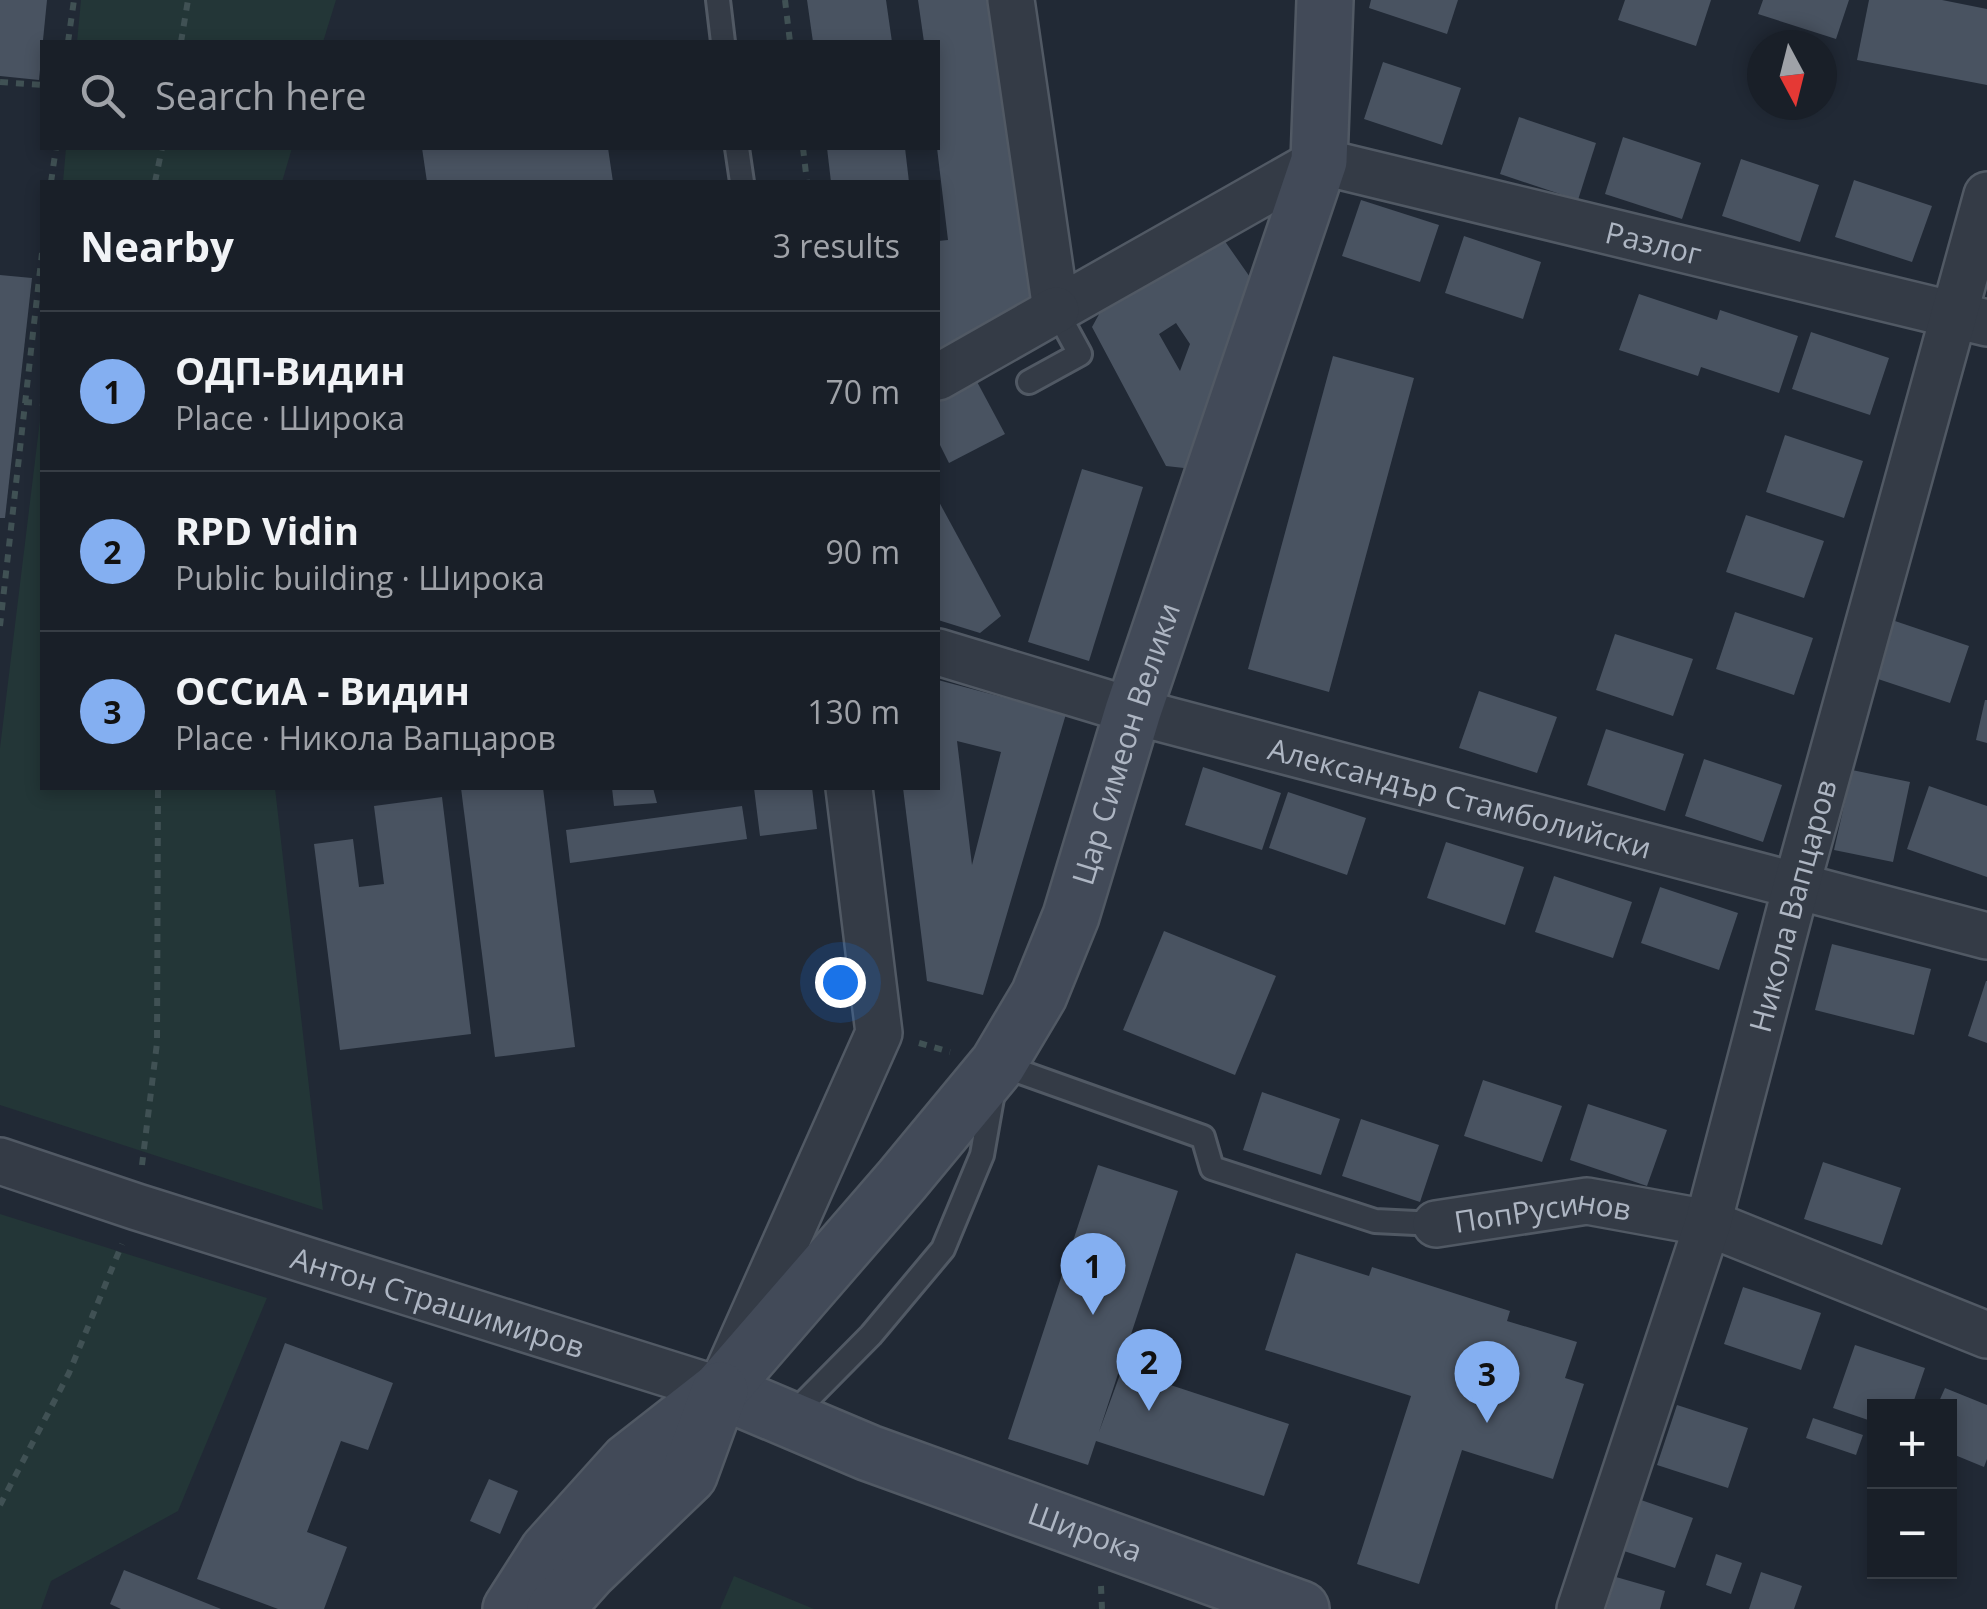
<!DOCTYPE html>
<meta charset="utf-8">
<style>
:root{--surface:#191f28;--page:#222730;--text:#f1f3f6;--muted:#9fa2a8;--line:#373d45;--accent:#84aff1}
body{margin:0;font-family:"Open Sans",sans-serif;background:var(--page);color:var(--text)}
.controls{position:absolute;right:30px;bottom:30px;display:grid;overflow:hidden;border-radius:0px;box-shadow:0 5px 15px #0003}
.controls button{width:90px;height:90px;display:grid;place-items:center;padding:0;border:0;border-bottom:2px solid var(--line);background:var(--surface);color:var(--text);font:50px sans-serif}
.compass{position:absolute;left:1747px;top:30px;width:90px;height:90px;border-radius:50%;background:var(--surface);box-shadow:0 5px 15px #0003;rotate:173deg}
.you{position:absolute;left:840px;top:982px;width:35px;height:35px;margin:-25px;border:8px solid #fff;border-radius:50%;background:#1a73e8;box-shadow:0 0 0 15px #1a73e833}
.badge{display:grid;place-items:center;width:65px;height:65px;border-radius:50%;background:var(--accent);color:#111;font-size:32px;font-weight:700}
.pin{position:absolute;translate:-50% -82px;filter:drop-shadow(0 2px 5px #0008)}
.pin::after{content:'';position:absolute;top:52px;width:35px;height:30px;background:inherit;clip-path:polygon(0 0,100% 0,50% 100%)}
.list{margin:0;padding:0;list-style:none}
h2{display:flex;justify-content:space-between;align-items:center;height:130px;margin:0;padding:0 40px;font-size:42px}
h2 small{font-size:32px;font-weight:400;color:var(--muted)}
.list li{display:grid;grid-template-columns:65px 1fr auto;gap:30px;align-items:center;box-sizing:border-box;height:160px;padding:0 40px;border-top:2px solid var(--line)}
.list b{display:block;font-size:38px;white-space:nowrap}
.list p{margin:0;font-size:32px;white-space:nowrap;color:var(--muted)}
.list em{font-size:32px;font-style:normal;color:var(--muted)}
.icon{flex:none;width:55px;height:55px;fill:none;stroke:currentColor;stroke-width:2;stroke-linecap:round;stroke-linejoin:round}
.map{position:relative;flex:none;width:1987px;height:1609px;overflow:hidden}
.search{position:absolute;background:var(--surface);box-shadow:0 5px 15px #0003;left:40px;top:40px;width:900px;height:110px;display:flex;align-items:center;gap:25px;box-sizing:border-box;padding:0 35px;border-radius:0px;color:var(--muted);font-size:38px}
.panel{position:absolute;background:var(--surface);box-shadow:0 5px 15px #0003;left:40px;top:180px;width:900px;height:610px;border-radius:0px}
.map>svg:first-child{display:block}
.green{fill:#233637}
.building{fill:#495361;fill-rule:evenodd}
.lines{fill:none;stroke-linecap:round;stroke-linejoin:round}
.lane-casing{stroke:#515964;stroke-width:28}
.street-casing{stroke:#515964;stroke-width:50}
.secondary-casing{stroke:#515964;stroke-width:60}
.path{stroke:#405154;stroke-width:6;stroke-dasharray:8 8;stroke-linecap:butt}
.lane{stroke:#343b46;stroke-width:22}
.street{stroke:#343b46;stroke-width:45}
.secondary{stroke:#424a58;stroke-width:55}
.labels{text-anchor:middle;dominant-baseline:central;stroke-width:8;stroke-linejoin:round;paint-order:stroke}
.street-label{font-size:30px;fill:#aeb6c3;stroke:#19202a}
</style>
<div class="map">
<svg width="1987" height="1609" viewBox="0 0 1987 1609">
<rect width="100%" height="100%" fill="#212935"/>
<g class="green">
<path d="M81,0H336L323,42H77Z"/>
<path d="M66,148H292L282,182H63Z"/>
<path d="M42,419V788H275L323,1210L0,1105V748L40,420Z"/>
<path d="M0,1214L267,1298L178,1511L51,1581L41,1609H0Z"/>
<path d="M734,1576L814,1609H720Z"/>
</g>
<g class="building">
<path d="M0,0H47L39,80L0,76Z"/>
<path d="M807,0H886L892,42H813Z"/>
<path d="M918,0H988L1031,306L938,356V241L948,240L937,148L938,42H924Z"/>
<path d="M1371,0H1458L1447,34L1369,8Z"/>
<path d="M1625,0H1711L1696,46L1618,20Z"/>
<path d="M1763,0H1849L1836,39L1758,14Z"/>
<path d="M1869,0H1942L1987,9V85L1857,60Z"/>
<path d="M1383,62L1461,88L1442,145L1364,119Z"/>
<path d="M1519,117L1596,143L1578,200L1500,174Z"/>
<path d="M1623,137L1701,163L1682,219L1605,194Z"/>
<path d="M422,148H608L613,182H427Z"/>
<path d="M827,148H905L909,182H831Z"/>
<path d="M1741,159L1819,185L1800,242L1722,216Z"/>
<path d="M1854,180L1932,206L1912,262L1835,237Z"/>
<path d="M1361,200L1439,225L1420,282L1342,256Z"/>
<path d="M1464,236L1541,262L1523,319L1445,293Z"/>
<path d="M1224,240L1252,280L1193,469L1166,466L1092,327L1103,307ZM1176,323L1190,344L1180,371L1159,334Z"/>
<path d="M0,275L32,278L5,518H0Z"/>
<path d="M1639,294L1717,320L1720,310L1798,336L1779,393L1701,367L1698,376L1619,350Z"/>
<path d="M1811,332L1889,358L1870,415L1792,389Z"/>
<path d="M1333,356L1414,378L1329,692L1248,669Z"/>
<path d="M975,378L1005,434L949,463L938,441V398Z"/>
<path d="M1785,435L1863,461L1844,518L1766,492Z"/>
<path d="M1082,469L1143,487L1089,661L1028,642Z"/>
<path d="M938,500L1001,616L980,633L938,620Z"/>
<path d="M1746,515L1824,541L1804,598L1726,572Z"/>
<path d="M1735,612L1813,638L1794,695L1716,669Z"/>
<path d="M1892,620L1969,646L1950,703L1872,677Z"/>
<path d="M1615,634L1693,659L1673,716L1596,690Z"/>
<path d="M938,680L1066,714L983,995L927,981L903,788H938ZM957,741L1001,752L972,865Z"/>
<path d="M1479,691L1557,717L1537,773L1459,748Z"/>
<path d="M1985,700H1987V743L1976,740Z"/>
<path d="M1606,729L1684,754L1665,811L1587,785Z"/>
<path d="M1704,759L1782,785L1763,842L1685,816Z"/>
<path d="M1203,767L1281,793L1262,850L1185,825Z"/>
<path d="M1852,770L1910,782L1893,862L1834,850Z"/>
<path d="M1929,786L1987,806V877L1907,849Z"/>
<path d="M461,788H543L575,1047L495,1057Z"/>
<path d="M612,788H653L657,803L614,806Z"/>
<path d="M754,788H812L817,829L760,836Z"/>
<path d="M1288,792L1366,818L1347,875L1269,848Z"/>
<path d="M442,797L471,1034L340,1050L314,844L353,839L359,887L384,884L374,806Z"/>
<path d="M742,806L747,839L570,863L566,830Z"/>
<path d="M1446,842L1524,867L1505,925L1427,898Z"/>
<path d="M1554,876L1632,902L1613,958L1535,932Z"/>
<path d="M1660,887L1738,913L1719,970L1641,943Z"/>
<path d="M1164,931L1276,976L1235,1075L1123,1030Z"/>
<path d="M1832,944L1931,969L1914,1035L1815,1010Z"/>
<path d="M1986,981H1987V1043L1968,1036Z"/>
<path d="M1483,1080L1562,1106L1542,1162L1464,1136Z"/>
<path d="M1262,1092L1340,1119L1321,1175L1243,1150Z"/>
<path d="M1588,1104L1667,1130L1647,1186L1570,1160Z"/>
<path d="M1361,1119L1439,1145L1420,1202L1342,1176Z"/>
<path d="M1823,1162L1901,1188L1882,1245L1804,1219Z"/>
<path d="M1098,1165L1178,1191L1099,1432L1122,1369L1289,1424L1264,1496L1096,1441L1088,1465L1008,1439Z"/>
<path d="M1296,1253L1369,1276L1372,1267L1510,1311L1507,1321L1577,1342L1565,1378L1584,1384L1553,1479L1462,1450L1419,1584L1357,1564L1411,1396L1265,1350Z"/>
<path d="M1743,1287L1821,1313L1801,1370L1724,1344Z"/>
<path d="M285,1343L393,1383L368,1450L341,1441L307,1532L347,1547L324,1609H278L197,1579Z"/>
<path d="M1855,1345L1925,1368L1912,1406H1874V1422L1833,1408Z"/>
<path d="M1945,1388L1987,1405V1459L1984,1467L1950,1453V1406H1937Z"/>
<path d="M1677,1405L1748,1428L1728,1488L1657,1465Z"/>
<path d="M1813,1418L1863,1435L1856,1455L1806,1438Z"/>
<path d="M489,1479L518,1491L500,1534L470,1521Z"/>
<path d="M1641,1500L1693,1518L1675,1568L1624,1551Z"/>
<path d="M1716,1554L1742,1563L1731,1594L1706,1585Z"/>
<path d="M124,1570L221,1609H121L110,1604Z"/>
<path d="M1761,1572L1802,1586L1794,1609H1749Z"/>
<path d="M1616,1577L1665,1591L1660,1609H1606Z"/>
</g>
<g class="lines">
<g class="lane-casing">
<g id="lane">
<path d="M718,0L723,42"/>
<path d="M737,148L742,182"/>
<path d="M1029,382L1080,354L1056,310"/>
<path d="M788,1419L871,1335L943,1249L982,1155L998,1064L1203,1137L1212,1168L1375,1221L1436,1224"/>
</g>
</g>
<g class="street-casing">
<g id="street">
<path id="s1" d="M1011,0L1056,310L1319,161L1987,323"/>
<path d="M938,377L1056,310"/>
<path id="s2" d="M938,652L1133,711L1987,936"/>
<path id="s3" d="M0,1161L137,1207L720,1390L879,1033L849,788"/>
<path id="s4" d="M1436,1224L1587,1201L1708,1223L1987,1335"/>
<path id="s5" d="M1580,1609L1708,1223L1796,887L1987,195"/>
</g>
</g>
<g class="secondary-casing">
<g id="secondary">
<path id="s6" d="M720,1390L869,1453L1301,1609"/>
<path id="s7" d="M511,1609L548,1551L628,1462L720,1390L902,1180L998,1064L1039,995L1071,916L1133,711L1319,161L1325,0"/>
<path d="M555,1609L589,1571L689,1475L720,1390"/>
</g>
</g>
<g class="path">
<path d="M785,0L790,42"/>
<path d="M68,42L74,0"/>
<path d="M181,42L188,0"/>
<path d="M0,82L42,85"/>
<path d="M803,148L807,182"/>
<path d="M51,182L56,148"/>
<path d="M155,182L162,148"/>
<path d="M24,402L42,403"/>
<path d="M0,626L42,253"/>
<path d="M919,1043L950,1052"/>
<path d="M142,1165L157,1043L158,788"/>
<path d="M0,1505L69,1373L122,1244"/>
<path d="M1101,1586L1102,1609"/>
</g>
<use href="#lane" class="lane"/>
<use href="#street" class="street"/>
<use href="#secondary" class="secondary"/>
</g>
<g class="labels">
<g class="street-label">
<text stroke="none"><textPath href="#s1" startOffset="960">Разлог</textPath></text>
<text stroke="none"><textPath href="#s7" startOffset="1080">Цар Симеон Велики</textPath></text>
<text stroke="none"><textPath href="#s2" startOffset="542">Александър Стамболийски</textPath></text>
<text stroke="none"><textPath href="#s5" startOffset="735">Никола Вапцаров</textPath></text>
<text stroke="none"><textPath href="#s4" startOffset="108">ПопРусинов</textPath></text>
<text stroke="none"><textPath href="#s3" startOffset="460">Антон Страшимиров</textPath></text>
<text stroke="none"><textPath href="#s6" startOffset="392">Широка</textPath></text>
</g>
</g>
</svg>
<div class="controls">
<button>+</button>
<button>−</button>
</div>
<svg class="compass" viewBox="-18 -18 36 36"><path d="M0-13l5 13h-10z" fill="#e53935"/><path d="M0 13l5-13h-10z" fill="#9fa2a8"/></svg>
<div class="you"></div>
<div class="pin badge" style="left:1093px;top:1315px">1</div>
<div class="pin badge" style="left:1149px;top:1411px">2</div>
<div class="pin badge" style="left:1487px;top:1423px">3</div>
<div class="search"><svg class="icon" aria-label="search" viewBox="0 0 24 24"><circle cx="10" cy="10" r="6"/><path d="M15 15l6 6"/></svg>Search here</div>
<section class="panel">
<h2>Nearby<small>3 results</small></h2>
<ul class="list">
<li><span class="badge">1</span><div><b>ОДП-Видин</b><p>Place · Широка</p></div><em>70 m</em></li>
<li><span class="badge">2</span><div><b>RPD Vidin</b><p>Public building · Широка</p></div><em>90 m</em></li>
<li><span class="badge">3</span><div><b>ОССиА - Видин</b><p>Place · Никола Вапцаров</p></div><em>130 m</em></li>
</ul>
</section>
</div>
